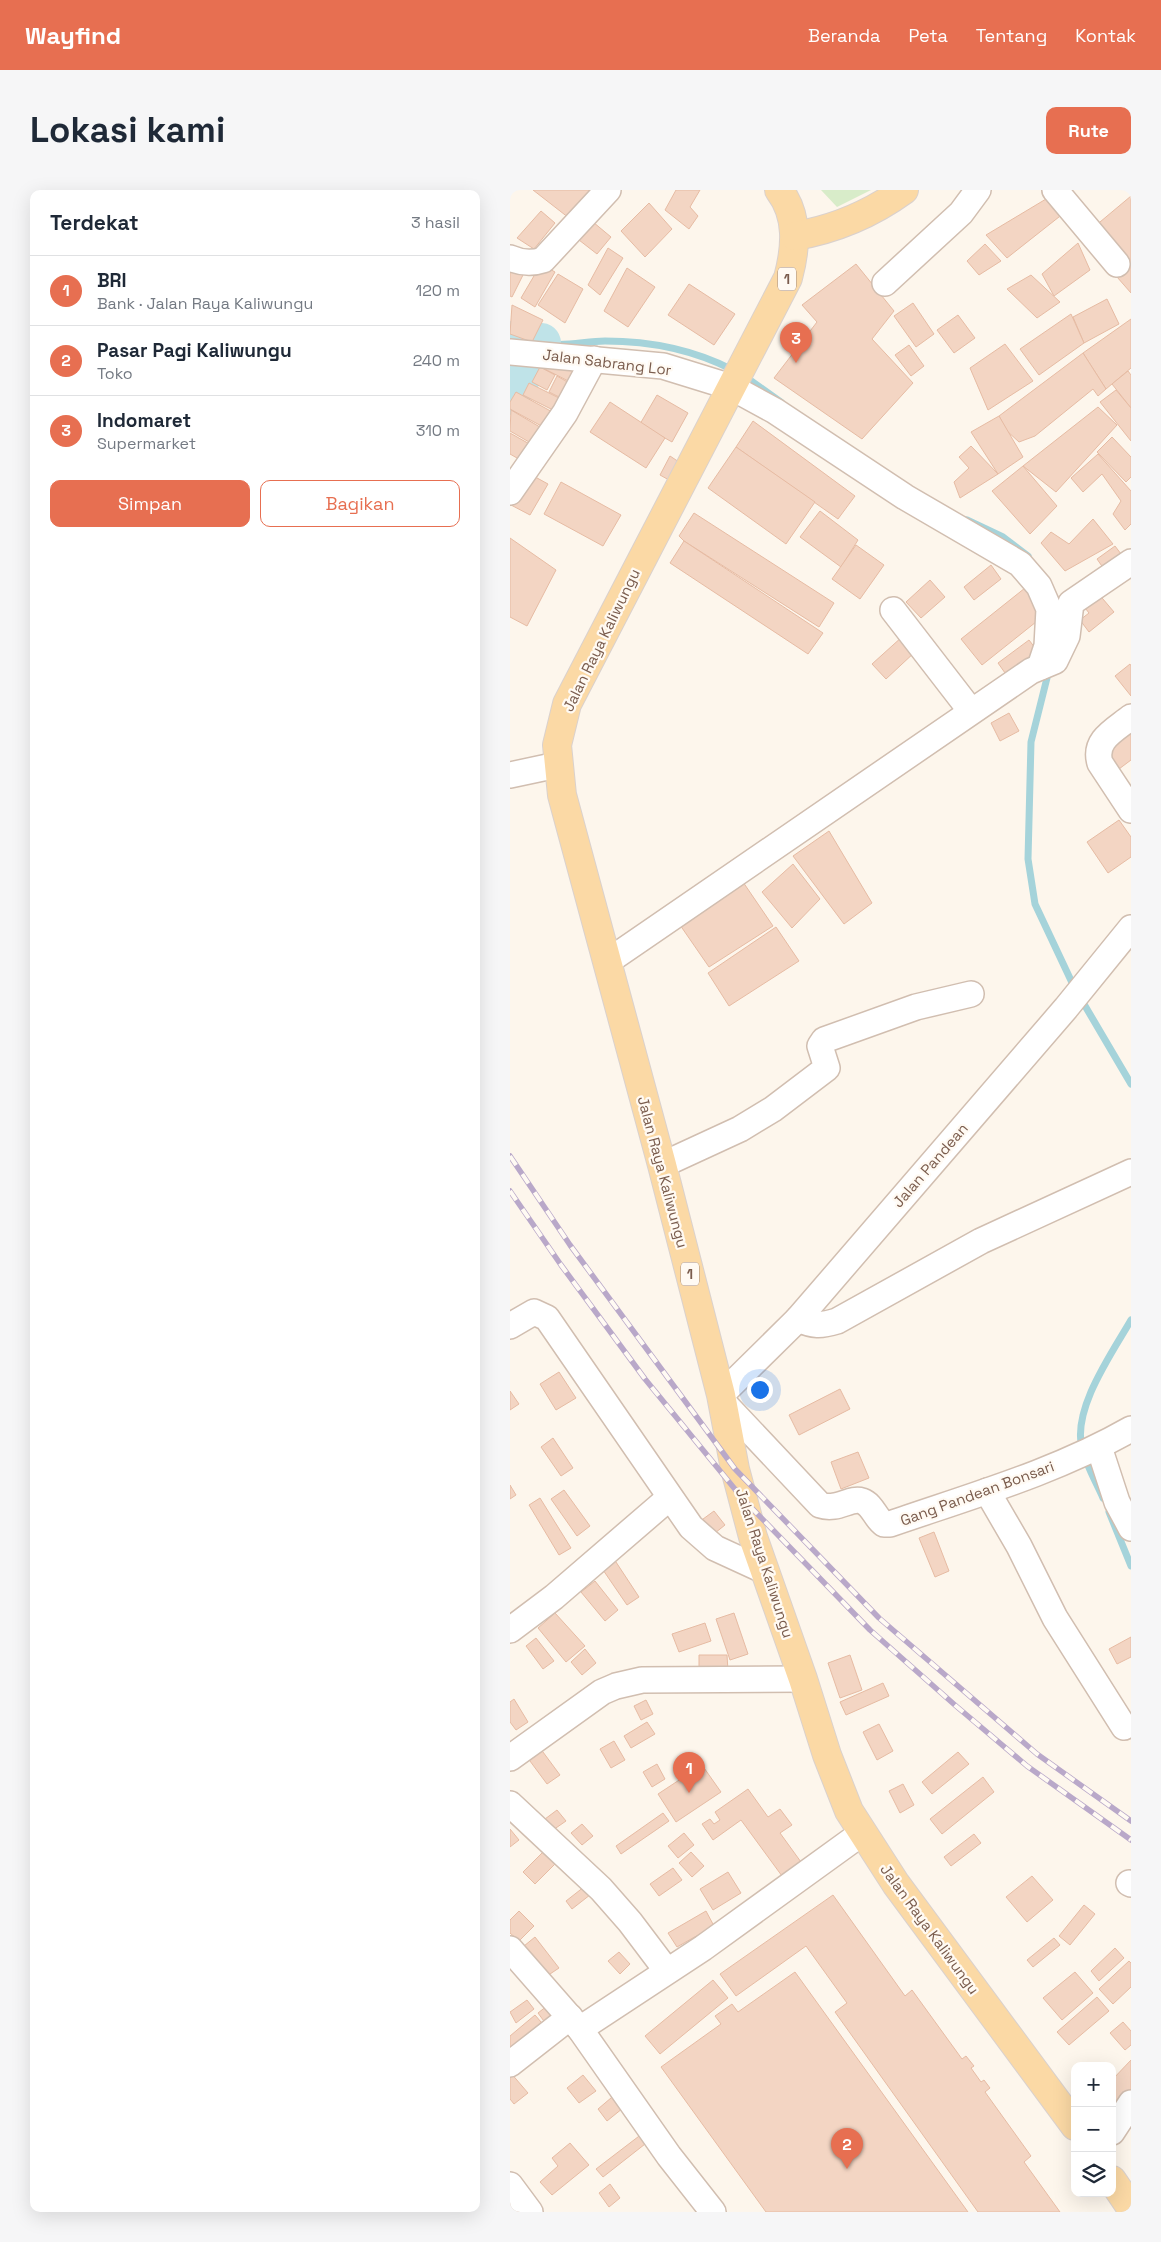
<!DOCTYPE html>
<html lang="id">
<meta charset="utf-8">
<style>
:root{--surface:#fff;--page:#f6f6f7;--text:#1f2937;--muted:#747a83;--line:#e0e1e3;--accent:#e76f51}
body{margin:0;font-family:"Space Grotesk",sans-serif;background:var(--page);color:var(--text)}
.controls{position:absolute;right:15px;bottom:15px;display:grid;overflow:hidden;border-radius:10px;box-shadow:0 5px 20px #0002}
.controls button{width:45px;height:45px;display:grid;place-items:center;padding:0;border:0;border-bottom:1px solid var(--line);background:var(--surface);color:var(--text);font:25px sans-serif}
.you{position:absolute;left:249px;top:1199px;width:18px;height:18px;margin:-12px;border:4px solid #fff;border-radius:50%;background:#1a73e8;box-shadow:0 0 0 8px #1a73e833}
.badge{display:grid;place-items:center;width:32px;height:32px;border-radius:50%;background:var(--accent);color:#fff;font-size:16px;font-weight:700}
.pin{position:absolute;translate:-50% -41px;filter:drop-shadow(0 1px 2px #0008)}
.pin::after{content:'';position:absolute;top:26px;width:18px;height:15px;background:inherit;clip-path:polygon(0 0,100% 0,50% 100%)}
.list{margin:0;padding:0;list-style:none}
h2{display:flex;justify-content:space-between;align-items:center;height:65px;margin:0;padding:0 20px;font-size:21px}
h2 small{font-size:16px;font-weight:400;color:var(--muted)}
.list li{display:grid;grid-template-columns:32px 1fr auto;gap:15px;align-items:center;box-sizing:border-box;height:70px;padding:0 20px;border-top:1px solid var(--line)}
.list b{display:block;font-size:19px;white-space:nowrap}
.list p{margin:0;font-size:16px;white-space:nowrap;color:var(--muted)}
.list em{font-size:16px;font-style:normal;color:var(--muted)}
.actions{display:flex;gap:10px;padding:15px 20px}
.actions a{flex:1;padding:11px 0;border:1px solid var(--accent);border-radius:10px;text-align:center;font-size:18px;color:var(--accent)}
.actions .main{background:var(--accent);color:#fff}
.icon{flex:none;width:28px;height:28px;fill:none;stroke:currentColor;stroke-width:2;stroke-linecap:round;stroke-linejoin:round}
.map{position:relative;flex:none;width:621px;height:2022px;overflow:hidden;border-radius:10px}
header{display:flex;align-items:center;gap:30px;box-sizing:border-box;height:70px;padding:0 25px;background:var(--accent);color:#fff}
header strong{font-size:24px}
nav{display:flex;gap:28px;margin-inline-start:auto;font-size:18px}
.intro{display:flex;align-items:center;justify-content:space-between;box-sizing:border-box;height:120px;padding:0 30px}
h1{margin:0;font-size:35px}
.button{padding:12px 22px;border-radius:10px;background:var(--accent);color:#fff;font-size:18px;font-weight:700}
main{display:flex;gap:30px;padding:0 30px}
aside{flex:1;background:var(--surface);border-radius:10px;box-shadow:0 5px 20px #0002}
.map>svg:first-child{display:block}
.green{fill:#d8ecc9}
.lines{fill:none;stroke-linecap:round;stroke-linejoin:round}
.stream{stroke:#a5d3da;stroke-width:7}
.river{stroke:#bfe3e8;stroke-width:40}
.building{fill:#f3d5c3;stroke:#e6bba3}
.minor-casing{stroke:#d1beb0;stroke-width:28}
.major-casing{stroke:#dad1cd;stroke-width:30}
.minor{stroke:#fff;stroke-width:25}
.major{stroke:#fbd9a5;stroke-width:28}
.rail-casing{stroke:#b9a8c9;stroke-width:5.5}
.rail{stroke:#fffaf3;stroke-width:4;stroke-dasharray:11;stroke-linecap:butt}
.labels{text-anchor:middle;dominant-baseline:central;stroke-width:4.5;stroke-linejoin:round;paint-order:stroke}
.shield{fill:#fffaf3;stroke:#a28b7f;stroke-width:1}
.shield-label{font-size:14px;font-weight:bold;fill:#7a5c4d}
.street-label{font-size:15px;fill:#7a5c4d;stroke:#fffaf3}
</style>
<header>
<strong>Wayfind</strong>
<nav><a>Beranda</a><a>Peta</a><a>Tentang</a><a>Kontak</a></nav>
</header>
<div class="intro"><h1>Lokasi kami</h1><a class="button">Rute</a></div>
<main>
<aside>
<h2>Terdekat<small>3 hasil</small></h2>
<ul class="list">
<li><span class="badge">1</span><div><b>BRI</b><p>Bank · Jalan Raya Kaliwungu</p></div><em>120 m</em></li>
<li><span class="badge">2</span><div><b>Pasar Pagi Kaliwungu</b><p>Toko</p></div><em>240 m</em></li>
<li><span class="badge">3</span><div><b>Indomaret</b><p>Supermarket</p></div><em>310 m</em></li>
</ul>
<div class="actions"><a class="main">Simpan</a><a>Bagikan</a></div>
</aside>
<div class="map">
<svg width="621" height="2022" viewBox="0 0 621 2022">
<rect width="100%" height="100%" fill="#fdf6ec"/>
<path class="green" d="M311,0H361L327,17Z"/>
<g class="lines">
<g class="stream">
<path d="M41,154C59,156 77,151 95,151C139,151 184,160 223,180"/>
<path d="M233,185L271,212"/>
<path d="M457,330L493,347L518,366"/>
<path d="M539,480L521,552L518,669L525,714L565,799"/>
<path d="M571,809L621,894"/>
<path d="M593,1308C586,1292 576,1275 572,1258C562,1219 602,1163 621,1130"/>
<path d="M599,1322L621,1376"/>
</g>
<path class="river" d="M0,205L31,153L3,151"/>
</g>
<g class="building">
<path d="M23,0H78L81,2L59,28Z"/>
<path d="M166,0H190L180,17L188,26L179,39L155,20Z"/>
<path d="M541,6L554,23L497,68L476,45Z"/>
<path d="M621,6V103L607,87L619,76L584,37Z"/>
<path d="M139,13L162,39L135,67L111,41Z"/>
<path d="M31,21L45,33L24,59L7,48Z"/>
<path d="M83,32L101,47L87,64L69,50Z"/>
<path d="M568,53L580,80L544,106L532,84Z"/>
<path d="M475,54L491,71L469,85L457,71Z"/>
<path d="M98,58L113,68L90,105L78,95Z"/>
<path d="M0,74L16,79L2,107L0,106Z"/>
<path d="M31,74L45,82L25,117L11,108Z"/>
<path d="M346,74L384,121L362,149L403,193L352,249L264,188L307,132L292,115Z"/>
<path d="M117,78L145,97L118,137L94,121Z"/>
<path d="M48,84L73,99L55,133L28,115Z"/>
<path d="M521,85L550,112L527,128L497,99Z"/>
<path d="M179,94L225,124L204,155L158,125Z"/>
<path d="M597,109L609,134L574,153L563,127Z"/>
<path d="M403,113L424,144L406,157L384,126Z"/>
<path d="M2,115L33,130L22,152L0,144Z"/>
<path d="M561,124L574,153L529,185L510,159Z"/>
<path d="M448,125L465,148L444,163L427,140Z"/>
<path d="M621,129V178L596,199L573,163Z"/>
<path d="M495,154L523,191L478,220L460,178Z"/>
<path d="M399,155L414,176L401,186L385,165Z"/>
<path d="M573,163L596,199L588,206L583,199L525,246L509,252L497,241L489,226Z"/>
<path d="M29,176L72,180L64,194Z"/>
<path d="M30,177L45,185L37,200L22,192Z"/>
<path d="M618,181L621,185V218L602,194Z"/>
<path d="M47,186L61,194L53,209L39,202Z"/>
<path d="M19,193L51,209L45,221L13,205Z"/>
<path d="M606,200L621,218V251L590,212Z"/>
<path d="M6,202L46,224L37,239L0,219V212Z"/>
<path d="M147,205L178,223L162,252L130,234Z"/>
<path d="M100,212L155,248L136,278L80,242Z"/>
<path d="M588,217L607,235L546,302L513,276Z"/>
<path d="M1,220L35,240L26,256L0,241Z"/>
<path d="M489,226L513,267L488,284L461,242Z"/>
<path d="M243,231L345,306L328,329L226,257Z"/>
<path d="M0,243L23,256L14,272L0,264Z"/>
<path d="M602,247L621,267V287L616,292L587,262Z"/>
<path d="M461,256L488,284L450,308L444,292L459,278L449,267Z"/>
<path d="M226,257L305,312L276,354L198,298Z"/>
<path d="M588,264L621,301V334L615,340L603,324L611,311L592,284L573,302L561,288Z"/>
<path d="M160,266L169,272L159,290L150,285Z"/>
<path d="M513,276L547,316L520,344L482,301Z"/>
<path d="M18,283L38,294L20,325L1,315Z"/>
<path d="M51,292L111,325L93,356L34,324Z"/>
<path d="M310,321L348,350L331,377L290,347Z"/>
<path d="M184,323L324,413L309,437L174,351L169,346Z"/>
<path d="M583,329L603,354L555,381L531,353L541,342L559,354Z"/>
<path d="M0,348L46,380L17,436L0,427Z"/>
<path d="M174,351L313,443L298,464L160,373Z"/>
<path d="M346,355L374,375L350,409L322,389Z"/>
<path d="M605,356L614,368L596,382L587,369Z"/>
<path d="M481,375L491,389L464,410L454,397Z"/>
<path d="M420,390L435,407L411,428L396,412Z"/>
<path d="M515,398L536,424L472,475L451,449Z"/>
<path d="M587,402L604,422L579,442L570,430L579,423L572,414Z"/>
<path d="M393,446L406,461L376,489L362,474Z"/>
<path d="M519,450L532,467L500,490L488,473Z"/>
<path d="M620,474L621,476V506L605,486Z"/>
<path d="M499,523L509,541L490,551L481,533Z"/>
<path d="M621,539V570L609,579L594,558Z"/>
<path d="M609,630L621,647V667L598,683L577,652Z"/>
<path d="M319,641L362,713L334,734L283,666Z"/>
<path d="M283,674L310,709L282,738L252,702Z"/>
<path d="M233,692L263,736L199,777L170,735Z"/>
<path d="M266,737L289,771L219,816L198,783Z"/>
<path d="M49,1182L66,1208L46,1220L30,1194Z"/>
<path d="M330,1199L340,1219L289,1245L279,1225Z"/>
<path d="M0,1201L9,1214L0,1220Z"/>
<path d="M43,1248L63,1278L51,1286L31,1257Z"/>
<path d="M348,1262L359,1288L331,1299L321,1272Z"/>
<path d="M0,1295L6,1305L0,1309Z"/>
<path d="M54,1300L80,1336L67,1346L41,1309Z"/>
<path d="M30,1308L61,1358L49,1365L19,1315Z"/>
<path d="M204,1321L215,1335L200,1347L189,1332Z"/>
<path d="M424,1342L439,1381L425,1387L409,1348Z"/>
<path d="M104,1369L129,1407L117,1415L91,1377Z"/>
<path d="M85,1391L108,1420L95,1431L71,1402Z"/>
<path d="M45,1423L75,1456L56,1472L28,1438Z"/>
<path d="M224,1423L238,1464L220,1470L206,1429Z"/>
<path d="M195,1433L201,1451L169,1462L162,1444Z"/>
<path d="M621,1447V1467L607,1474L599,1459Z"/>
<path d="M26,1448L44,1471L33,1479L16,1456Z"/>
<path d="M75,1459L86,1473L72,1485L61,1472Z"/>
<path d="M189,1465H217L218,1481L189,1482Z"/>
<path d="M340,1465L352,1500L330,1508L318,1473Z"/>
<path d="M373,1493L379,1506L336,1525L330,1512Z"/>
<path d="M4,1509L18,1532L6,1540L0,1532V1512Z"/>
<path d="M136,1510L143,1524L131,1530L124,1516Z"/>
<path d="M137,1532L145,1544L121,1558L114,1546Z"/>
<path d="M369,1534L383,1561L367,1570L353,1542Z"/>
<path d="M104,1551L115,1570L101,1578L90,1559Z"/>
<path d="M30,1558L50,1585L37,1594L17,1567Z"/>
<path d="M448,1562L459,1574L422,1604L412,1592Z"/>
<path d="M147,1574L155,1589L142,1597L133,1582Z"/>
<path d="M192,1575L211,1602L166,1632L148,1604Z"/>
<path d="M473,1587L484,1602L432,1644L420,1629Z"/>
<path d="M393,1594L404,1615L390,1623L379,1601Z"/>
<path d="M238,1599L258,1627L270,1619L282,1635L270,1643L291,1672L272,1686L231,1630L203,1650L192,1634L200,1629L204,1634L210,1630L205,1622Z"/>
<path d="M47,1620L56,1631L43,1640L35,1629Z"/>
<path d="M153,1623L159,1631L111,1664L106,1656Z"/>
<path d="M72,1634L83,1646L72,1655L61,1643Z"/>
<path d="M0,1639L9,1650L0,1657Z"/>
<path d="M174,1643L184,1655L168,1668L158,1656Z"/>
<path d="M464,1644L471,1653L441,1676L434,1667Z"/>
<path d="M36,1659L48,1671L25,1694L13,1682Z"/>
<path d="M181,1662L194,1676L182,1687L169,1673Z"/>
<path d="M163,1678L172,1690L149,1706L140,1694Z"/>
<path d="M218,1682L231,1703L203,1720L190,1699Z"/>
<path d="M522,1686L543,1710L517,1732L496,1707Z"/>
<path d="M79,1693L85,1701L62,1719L56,1711Z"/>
<path d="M323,1705L395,1806L402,1800L452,1869L456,1866L464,1876L461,1878L471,1892L474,1890L480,1898L475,1902L521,1966L514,1972L550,2022H468L325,1822L337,1813L296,1756L226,1806L210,1784Z"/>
<path d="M574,1715L585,1724L560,1755L549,1746Z"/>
<path d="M9,1721L24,1736L9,1751L0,1743V1730Z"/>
<path d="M196,1721L204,1736L167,1757L158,1743Z"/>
<path d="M25,1747L49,1778L37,1786L14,1756Z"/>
<path d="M544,1748L550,1755L523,1777L517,1770Z"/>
<path d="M605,1758L614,1768L589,1791L581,1781Z"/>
<path d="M109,1762L120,1774L110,1784L98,1771Z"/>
<path d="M619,1771L621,1773V1797L603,1814L589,1799Z"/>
<path d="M285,1782L458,2022H256L151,1877L211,1834L205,1826L222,1814L228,1822Z"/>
<path d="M565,1782L583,1803L552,1830L533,1808Z"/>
<path d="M203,1790L218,1808L150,1864L135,1846Z"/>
<path d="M587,1807L599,1821L559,1855L547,1842Z"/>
<path d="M17,1810L24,1819L6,1833L0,1822Z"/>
<path d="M42,1812L53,1828L39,1838L28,1823Z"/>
<path d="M25,1825L37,1839L0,1870V1846Z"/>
<path d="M613,1832L621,1841V1855L615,1860L600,1843Z"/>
<path d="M621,1870V1899L607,1914L602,1909V1890Z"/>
<path d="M0,1882L18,1903L4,1914L0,1909Z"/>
<path d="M73,1885L86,1901L69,1913L57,1898Z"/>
<path d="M108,1902L118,1914L97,1931L88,1919Z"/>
<path d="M137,1940L144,1947L93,1987L86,1979Z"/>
<path d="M60,1953L79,1975L42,2005L30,1992L48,1976L42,1968Z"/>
<path d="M100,1994L110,2008L99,2017L89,2003Z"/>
</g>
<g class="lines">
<g class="minor-casing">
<g id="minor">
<path d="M545,0L607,74"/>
<path d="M0,68C11,73 21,74 33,70L98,0"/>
<path d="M375,93L451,23L468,0"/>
<path d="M0,162L153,176L221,197L265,221L395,307L510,374L529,396L539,419L537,456L530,477"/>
<path d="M0,302L55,223L84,169"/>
<path d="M383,420L461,521"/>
<path d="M621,527C605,540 583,550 590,573L621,620"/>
<path d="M0,585L47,575"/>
<path d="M97,772L521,481L545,471L557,446L561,413L621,372"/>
<path d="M152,975L230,939L263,919L317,878L310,856L314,850L406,817L461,804"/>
<path d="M288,1129C303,1136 311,1136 327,1131L471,1051L621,982"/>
<path d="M0,1136L24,1122L37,1128L181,1337L205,1358L255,1381"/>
<path d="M211,1205L288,1129L556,818L621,738"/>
<path d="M212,1211L310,1315C328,1321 340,1307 352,1311C363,1315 365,1328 374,1334H380C461,1306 546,1282 621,1239"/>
<path d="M589,1257L607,1312L621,1338"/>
<path d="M477,1301L509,1356L545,1428L614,1537"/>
<path d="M0,1440L44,1407L159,1308"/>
<path d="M0,1568L92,1502L106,1496L132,1490L293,1489"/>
<path d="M0,1614L91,1699L120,1732L157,1781"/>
<path d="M619,1693L621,1694"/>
<path d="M0,1759L70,1839L159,1966L203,2022"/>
<path d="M70,1839L193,1758L352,1643"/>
<path d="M0,1874L60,1827"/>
<path d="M602,1942L621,1913"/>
<path d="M0,1995L20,2022"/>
</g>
</g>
<g class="major-casing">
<g id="major">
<path d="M269,0C289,26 286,58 278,88L57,514L47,555L52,605L152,975L211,1205L225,1279L243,1347L293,1489L317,1565L339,1621L386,1694L565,1936"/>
<path d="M285,46C326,39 361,24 394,0"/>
<path d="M602,1990L621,2018"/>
</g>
</g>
<use href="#minor" class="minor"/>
<use href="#major" class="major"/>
<g class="rail-casing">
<g id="rail">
<path d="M0,966L60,1055L225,1279L369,1428L527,1564L621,1631"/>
<path d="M0,1001L51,1075L135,1189L233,1309L360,1440L446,1516L517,1576L621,1650"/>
</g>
</g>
<use href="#rail" class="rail"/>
</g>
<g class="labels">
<g class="shield">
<rect x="268" y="77.5" width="18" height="23" rx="4"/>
<rect x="171" y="1072.5" width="18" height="23" rx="4"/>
</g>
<g class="shield-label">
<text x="277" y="89">1</text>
<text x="180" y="1084">1</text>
</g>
<g class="street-label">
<text transform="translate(97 172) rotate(7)">Jalan Sabrang Lor</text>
<text transform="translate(91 450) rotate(-64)">Jalan Raya Kaliwungu</text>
<text transform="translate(420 975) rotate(-49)">Jalan Pandean</text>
<text transform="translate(153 982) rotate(75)">Jalan Raya Kaliwungu</text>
<text transform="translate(467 1303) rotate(-20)">Gang Pandean Bonsari</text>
<text transform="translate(255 1373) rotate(72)">Jalan Raya Kaliwungu</text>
<text transform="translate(420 1739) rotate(54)">Jalan Raya Kaliwungu</text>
</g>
</g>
</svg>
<div class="controls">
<button>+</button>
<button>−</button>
<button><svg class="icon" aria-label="layers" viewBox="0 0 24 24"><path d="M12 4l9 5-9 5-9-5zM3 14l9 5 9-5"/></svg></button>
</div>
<div class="you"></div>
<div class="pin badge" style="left:179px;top:1603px">1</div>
<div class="pin badge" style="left:337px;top:1979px">2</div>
<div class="pin badge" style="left:286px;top:173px">3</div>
</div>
</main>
